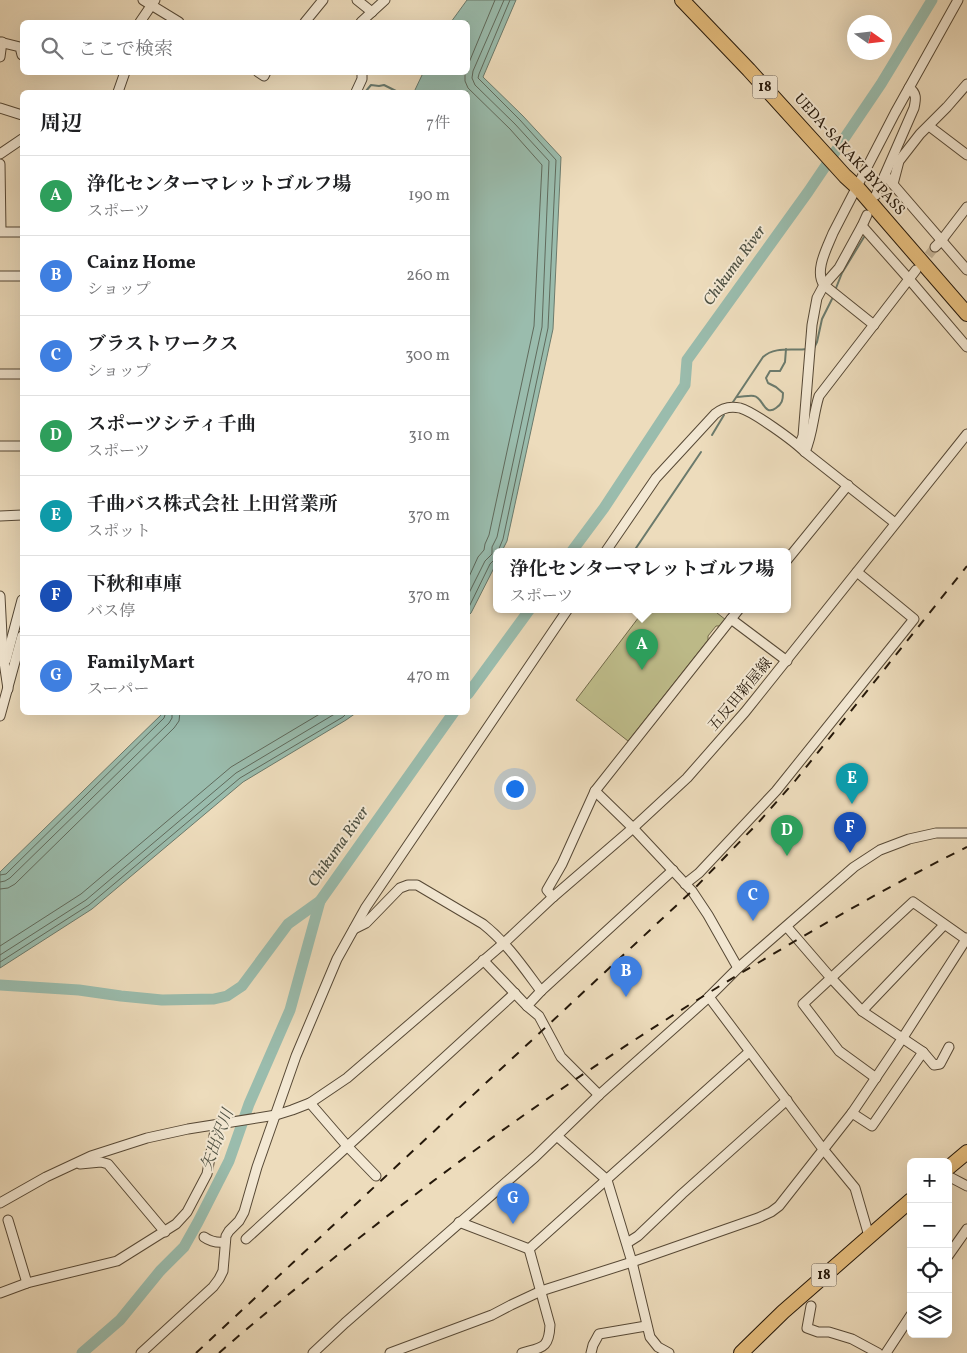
<!DOCTYPE html>
<html lang="ja">
<meta charset="utf-8">
<style>
:root{--surface:#fff;--page:#f6f6f6;--text:#202124;--muted:#757577;--line:#e0e0e0;--accent:#7c3aed}
body{margin:0;font-family:Vollkorn,"Noto Serif JP",serif;background:var(--page);color:var(--text)}
.controls{position:absolute;right:15px;bottom:15px;display:grid;overflow:hidden;border-radius:8px;box-shadow:0 5px 20px #0002}
.controls button{width:45px;height:45px;display:grid;place-items:center;padding:0;border:0;border-bottom:1px solid var(--line);background:var(--surface);color:var(--text);font:25px sans-serif}
.compass{position:absolute;left:847px;top:15px;width:45px;height:45px;border-radius:50%;background:var(--surface);box-shadow:0 5px 20px #0002;rotate:104deg}
.you{position:absolute;left:514px;top:788px;width:18px;height:18px;margin:-12px;border:4px solid #fff;border-radius:50%;background:#1a73e8;box-shadow:0 0 0 8px #1a73e833}
.badge{display:grid;place-items:center;width:32px;height:32px;border-radius:50%;background:var(--accent);color:#fff;font-size:16px;font-weight:700}
.pin{position:absolute;translate:-50% -41px;filter:drop-shadow(0 1px 2px #0008)}
.pin::after{content:'';position:absolute;top:26px;width:18px;height:15px;background:inherit;clip-path:polygon(0 0,100% 0,50% 100%)}
.popup{position:absolute;left:493px;top:548px;width:298px;height:65px;box-sizing:border-box;display:grid;place-content:center;border-radius:8px;background:var(--surface);filter:drop-shadow(0 1px 4px #0005);font-size:16px;white-space:nowrap;color:var(--muted)}
.popup b{font-size:19px;color:var(--text)}
.popup::after{content:'';position:absolute;left:50%;top:100%;margin-left:-10px;border:10px solid transparent;border-top-color:var(--surface)}
.list{margin:0;padding:0;list-style:none}
h2{display:flex;justify-content:space-between;align-items:center;height:65px;margin:0;padding:0 20px;font-size:21px}
h2 small{font-size:16px;font-weight:400;color:var(--muted)}
.list li{display:grid;grid-template-columns:32px 1fr auto;gap:15px;align-items:center;box-sizing:border-box;height:80px;padding:0 20px;border-top:1px solid var(--line)}
.list b{display:block;font-size:19px;white-space:nowrap}
.list p{margin:0;font-size:16px;white-space:nowrap;color:var(--muted)}
.list em{font-size:16px;font-style:normal;color:var(--muted)}
.icon{flex:none;width:28px;height:28px;fill:none;stroke:currentColor;stroke-width:2;stroke-linecap:round;stroke-linejoin:round}
.map{position:relative;flex:none;width:967px;height:1353px;overflow:hidden}
.search{position:absolute;background:var(--surface);box-shadow:0 5px 20px #0002;left:20px;top:20px;width:450px;height:55px;display:flex;align-items:center;gap:12px;box-sizing:border-box;padding:0 18px;border-radius:8px;color:var(--muted);font-size:19px}
.panel{position:absolute;background:var(--surface);box-shadow:0 5px 20px #0002;left:20px;top:90px;width:450px;height:625px;border-radius:8px}
.map>svg:first-child{display:block}
.green{fill:#bfbe8c;stroke:#726b4b}
.water{fill:#9abcad;stroke:#6b7a6c}
.lines{fill:none;stroke-linecap:round;stroke-linejoin:round}
.shore{stroke:#606a5c;stroke-width:1}
.stream{stroke:#6b7a6c;stroke-width:2}
.river{stroke:#9abcad;stroke-width:11}
.minor-tunnel{stroke:#c5b598;stroke-width:9;stroke-dasharray:9 4.5;stroke-linecap:butt}
.minor-casing{stroke:#574936;stroke-width:11}
.highway-casing{stroke:#25180a;stroke-width:16}
.minor{stroke:#f3e8d3;stroke-width:9}
.highway{stroke:#e6be7e;stroke-width:14}
.rail{stroke:#25180a;stroke-width:2;stroke-dasharray:9 9;stroke-linecap:butt}
.labels{text-anchor:middle;dominant-baseline:central;stroke-width:4;stroke-linejoin:round;paint-order:stroke}
.shield{fill:#f3e8d3;stroke:#635646;stroke-width:1}
.shield-label{font-size:14px;font-weight:bold;fill:#25180a}
.street-label{font-size:15px;fill:#25180a;stroke:#f3e8d3}
.water-label{font-size:16px;font-style:italic;fill:#4e5143;stroke:#f3e8d3}
</style>
<div class="map">
<svg width="967" height="1353" viewBox="0 0 967 1353">
<rect width="100%" height="100%" fill="#eddcbc"/>
<filter id="stains"><feTurbulence type="fractalNoise" baseFrequency=".004" numOctaves="4"/><feColorMatrix values="0 0 0 0 .2 0 0 0 0 .09 0 0 0 0 .02 0 0 0 .5 -.17"/></filter>
<radialGradient id="worn" r=".72"><stop offset=".6" stop-color="#630" stop-opacity="0"/><stop offset="1" stop-color="#630" stop-opacity=".3"/></radialGradient>
<path class="green" d="M645,609H712L726,620L720,626H716L708,636V640L628,741L576,700Z"/>
<g class="water">
<path d="M467,0H516L483,77L523,116L561,157L553,329L507,541L502,551H497V562L471,613L468,616V92H414L423,73L468,72V22H451Z"/>
<path d="M163,713H356L346,720L243,782L92,909L0,968V872Z"/>
</g>
<g class="lines">
<g class="shore">
<path d="M468,65L495,0"/>
<path d="M465,72V81L468,88L510,129L542,165L534,326L489,535L485,544L484,550L478,557L468,579"/>
<path d="M498,551L503,539L548,328L556,160L520,120L478,78L479,74L510,0"/>
<path d="M468,595L485,561L492,554V547L497,537L542,327L549,161L515,124L475,85L472,78L473,71L504,0"/>
<path d="M468,609L490,564L493,561H497"/>
<path d="M0,875L6,874L164,718L166,712"/>
<path d="M0,882L5,881L10,878L169,723L172,718V712"/>
<path d="M0,889L8,888L15,884L174,728L179,721L180,712"/>
<path d="M0,946L81,894L231,767L323,712"/>
<path d="M0,955L86,900L236,773L338,712"/>
<path d="M0,962L89,905L240,778L343,717L348,712"/>
</g>
<g class="stream">
<path d="M366,91L371,85L379,86L384,85L398,92"/>
<path d="M836,288L842,273L864,237"/>
<path d="M814,348L817,342L822,319L832,299"/>
<path d="M737,397C743,397 749,395 754,396C763,397 764,417 776,408C782,404 783,400 783,393L776,387L768,383L766,378L770,371H780L785,362L786,349"/>
<path d="M733,402L763,357C775,346 792,351 807,349"/>
<path d="M712,435L724,415"/>
<path d="M634,551L701,452"/>
</g>
<g class="river">
<path d="M572,551L604,508L685,385L687,360L808,192L881,84L932,0"/>
<path d="M468,694L530,609"/>
<path d="M0,985L79,990L121,996L162,1000L214,999L227,996L242,986L288,924L320,901L454,712"/>
<path d="M82,1353L120,1320L160,1271L184,1247L198,1222L229,1161L249,1104L290,1010L320,901"/>
</g>
<path class="minor-tunnel" d="M920,266L935,247"/>
<g class="minor-casing">
<g id="minor">
<path d="M143,0L179,22"/>
<path d="M357,0L372,12"/>
<path d="M140,22L155,0"/>
<path d="M305,22L323,0"/>
<path d="M361,22L385,0"/>
<path d="M0,42L20,47L22,55"/>
<path d="M0,57L2,42"/>
<path d="M258,72L264,76L266,72"/>
<path d="M118,92L125,72"/>
<path d="M356,92L362,79V72"/>
<path d="M0,108L22,115"/>
<path d="M929,126L967,155"/>
<path d="M0,154L22,139"/>
<path d="M0,164L1,231"/>
<path d="M885,175L967,270"/>
<path d="M893,184L899,161L920,134L947,107L967,84"/>
<path d="M876,195L914,108C916,99 917,93 909,88"/>
<path d="M862,226L909,279L967,347"/>
<path d="M0,232H22"/>
<path d="M935,247L941,241L967,207"/>
<path d="M0,276H22"/>
<path d="M874,325L824,285C814,271 827,248 833,233L895,113L958,0"/>
<path d="M0,374H22"/>
<path d="M0,446H22"/>
<path d="M799,446L803,436L812,325L817,298L824,285L839,268L862,226L867,215"/>
<path d="M805,452C813,434 813,415 819,396L916,270"/>
<path d="M0,516L22,515"/>
<path d="M606,551L656,478L715,414C722,408 731,406 740,408C754,412 794,441 805,452L895,523"/>
<path d="M787,560L848,485"/>
<path d="M0,596L3,655L8,689"/>
<path d="M731,619L787,661"/>
<path d="M6,660L22,600"/>
<path d="M0,716L22,636"/>
<path d="M595,791L633,828L692,891L708,915L738,968"/>
<path d="M685,884L699,873L776,791L914,619L857,572"/>
<path d="M553,897L547,890L562,864L595,791L739,609"/>
<path d="M787,927L831,978L862,1011L923,1052L872,1126L852,1113"/>
<path d="M354,929L366,923L400,888L408,885H417L483,924C507,943 523,967 541,991"/>
<path d="M483,960L527,1006L539,1016L561,1057L599,1095"/>
<path d="M709,997L823,1149L855,1188L869,1236"/>
<path d="M527,1006L541,991L673,870"/>
<path d="M862,1011L944,925"/>
<path d="M923,1052L934,1065L940,1064L949,1047"/>
<path d="M876,1078L839,1051L803,1004L913,902L967,940"/>
<path d="M310,1103L348,1147L376,1176"/>
<path d="M557,1136L607,1180L632,1262L650,1337L658,1347L669,1353"/>
<path d="M80,1164L101,1162L108,1164L165,1232"/>
<path d="M948,1176L967,1186"/>
<path d="M0,1203L46,1177L91,1156L147,1138L188,1129L276,1115L292,1110L310,1103L347,1078L504,943L553,897L633,828L687,778L745,712L967,434"/>
<path d="M8,1220L27,1283"/>
<path d="M459,1222L529,1249"/>
<path d="M204,1237C211,1242 217,1243 225,1242"/>
<path d="M246,1239L515,993"/>
<path d="M627,1243L638,1236L682,1194L787,1100"/>
<path d="M529,1249L749,1052"/>
<path d="M948,1256L967,1229"/>
<path d="M0,1293L27,1283L117,1261L176,1224L187,1212L207,1174L216,1125"/>
<path d="M811,1306L807,1328L818,1332H829L852,1339L878,1353"/>
<path d="M141,1353L213,1287L219,1279L223,1271L226,1236L229,1231L239,1221L244,1212L257,1167L296,1056L337,959L366,907L568,609"/>
<path d="M313,1353L345,1323L535,1157L599,1095L709,997L738,968L854,867L880,850L909,839L936,833H967"/>
<path d="M390,1353L492,1315L511,1305L541,1291L632,1262L758,1218L771,1212L779,1206L852,1113L902,1039L967,938"/>
<path d="M522,1353C542,1347 549,1349 550,1325L529,1249"/>
<path d="M591,1353L593,1345L599,1334L646,1326"/>
<path d="M886,1353L911,1315"/>
</g>
</g>
<g class="highway-casing">
<g id="highway">
<path d="M682,0L749,70L845,176L857,187L967,314"/>
<path d="M948,1168L967,1152"/>
<path d="M741,1353L783,1312L911,1200"/>
</g>
</g>
<use href="#minor" class="minor"/>
<use href="#highway" class="highway"/>
<g class="rail">
<path d="M196,1353L692,891L758,823L795,781L967,566"/>
<path d="M219,1353C261,1316 305,1281 349,1246C474,1147 604,1056 741,973C815,929 890,885 967,847"/>
</g>
</g>
<g class="labels">
<g class="shield">
<rect x="752.5" y="75.5" width="25" height="23" rx="4"/>
<rect x="811.5" y="1263.5" width="25" height="23" rx="4"/>
</g>
<g class="shield-label">
<text x="765" y="87">18</text>
<text x="824" y="1275">18</text>
</g>
<g class="street-label">
<text transform="translate(849 155) rotate(48)">UEDA-SAKAKI BYPASS</text>
<text transform="translate(741 695) rotate(-50)">五反田新屋線</text>
</g>
<g class="water-label">
<text transform="translate(735 266) rotate(-54)">Chikuma River</text>
<text transform="translate(339 847) rotate(-55)">Chikuma River</text>
<text transform="translate(218 1140) rotate(-69)">矢出沢川</text>
</g>
</g>
<rect width="100%" height="100%" filter="url(#stains)"/>
<rect width="100%" height="100%" fill="url(#worn)"/>
</svg>
<div class="controls">
<button>+</button>
<button>−</button>
<button><svg class="icon" aria-label="locate" viewBox="0 0 24 24"><circle cx="12" cy="12" r="6"/><path d="M12 2v4M12 18v4M2 12h4M18 12h4"/></svg></button>
<button><svg class="icon" aria-label="layers" viewBox="0 0 24 24"><path d="M12 4l9 5-9 5-9-5zM3 14l9 5 9-5"/></svg></button>
</div>
<svg class="compass" viewBox="-18 -18 36 36"><path d="M0-13l5 13h-10z" fill="#e53935"/><path d="M0 13l5-13h-10z" fill="#757577"/></svg>
<div class="you"></div>
<div class="pin badge" style="left:642px;top:670px;background:#2e9e5b">A</div>
<div class="popup"><b>浄化センターマレットゴルフ場</b>スポーツ</div>
<div class="pin badge" style="left:626px;top:997px;background:#3f7fe0">B</div>
<div class="pin badge" style="left:753px;top:921px;background:#3f7fe0">C</div>
<div class="pin badge" style="left:787px;top:856px;background:#2e9e5b">D</div>
<div class="pin badge" style="left:852px;top:804px;background:#0f9aa8">E</div>
<div class="pin badge" style="left:850px;top:853px;background:#1a4fb4">F</div>
<div class="pin badge" style="left:513px;top:1224px;background:#3f7fe0">G</div>
<div class="search"><svg class="icon" aria-label="search" viewBox="0 0 24 24"><circle cx="10" cy="10" r="6"/><path d="M15 15l6 6"/></svg>ここで検索</div>
<section class="panel">
<h2>周辺<small>7件</small></h2>
<ul class="list">
<li><span class="badge" style="background:#2e9e5b">A</span><div><b>浄化センターマレットゴルフ場</b><p>スポーツ</p></div><em>190 m</em></li>
<li><span class="badge" style="background:#3f7fe0">B</span><div><b>Cainz Home</b><p>ショップ</p></div><em>260 m</em></li>
<li><span class="badge" style="background:#3f7fe0">C</span><div><b>ブラストワークス</b><p>ショップ</p></div><em>300 m</em></li>
<li><span class="badge" style="background:#2e9e5b">D</span><div><b>スポーツシティ千曲</b><p>スポーツ</p></div><em>310 m</em></li>
<li><span class="badge" style="background:#0f9aa8">E</span><div><b>千曲バス株式会社 上田営業所</b><p>スポット</p></div><em>370 m</em></li>
<li><span class="badge" style="background:#1a4fb4">F</span><div><b>下秋和車庫</b><p>バス停</p></div><em>370 m</em></li>
<li><span class="badge" style="background:#3f7fe0">G</span><div><b>FamilyMart</b><p>スーパー</p></div><em>470 m</em></li>
</ul>
</section>
</div>
